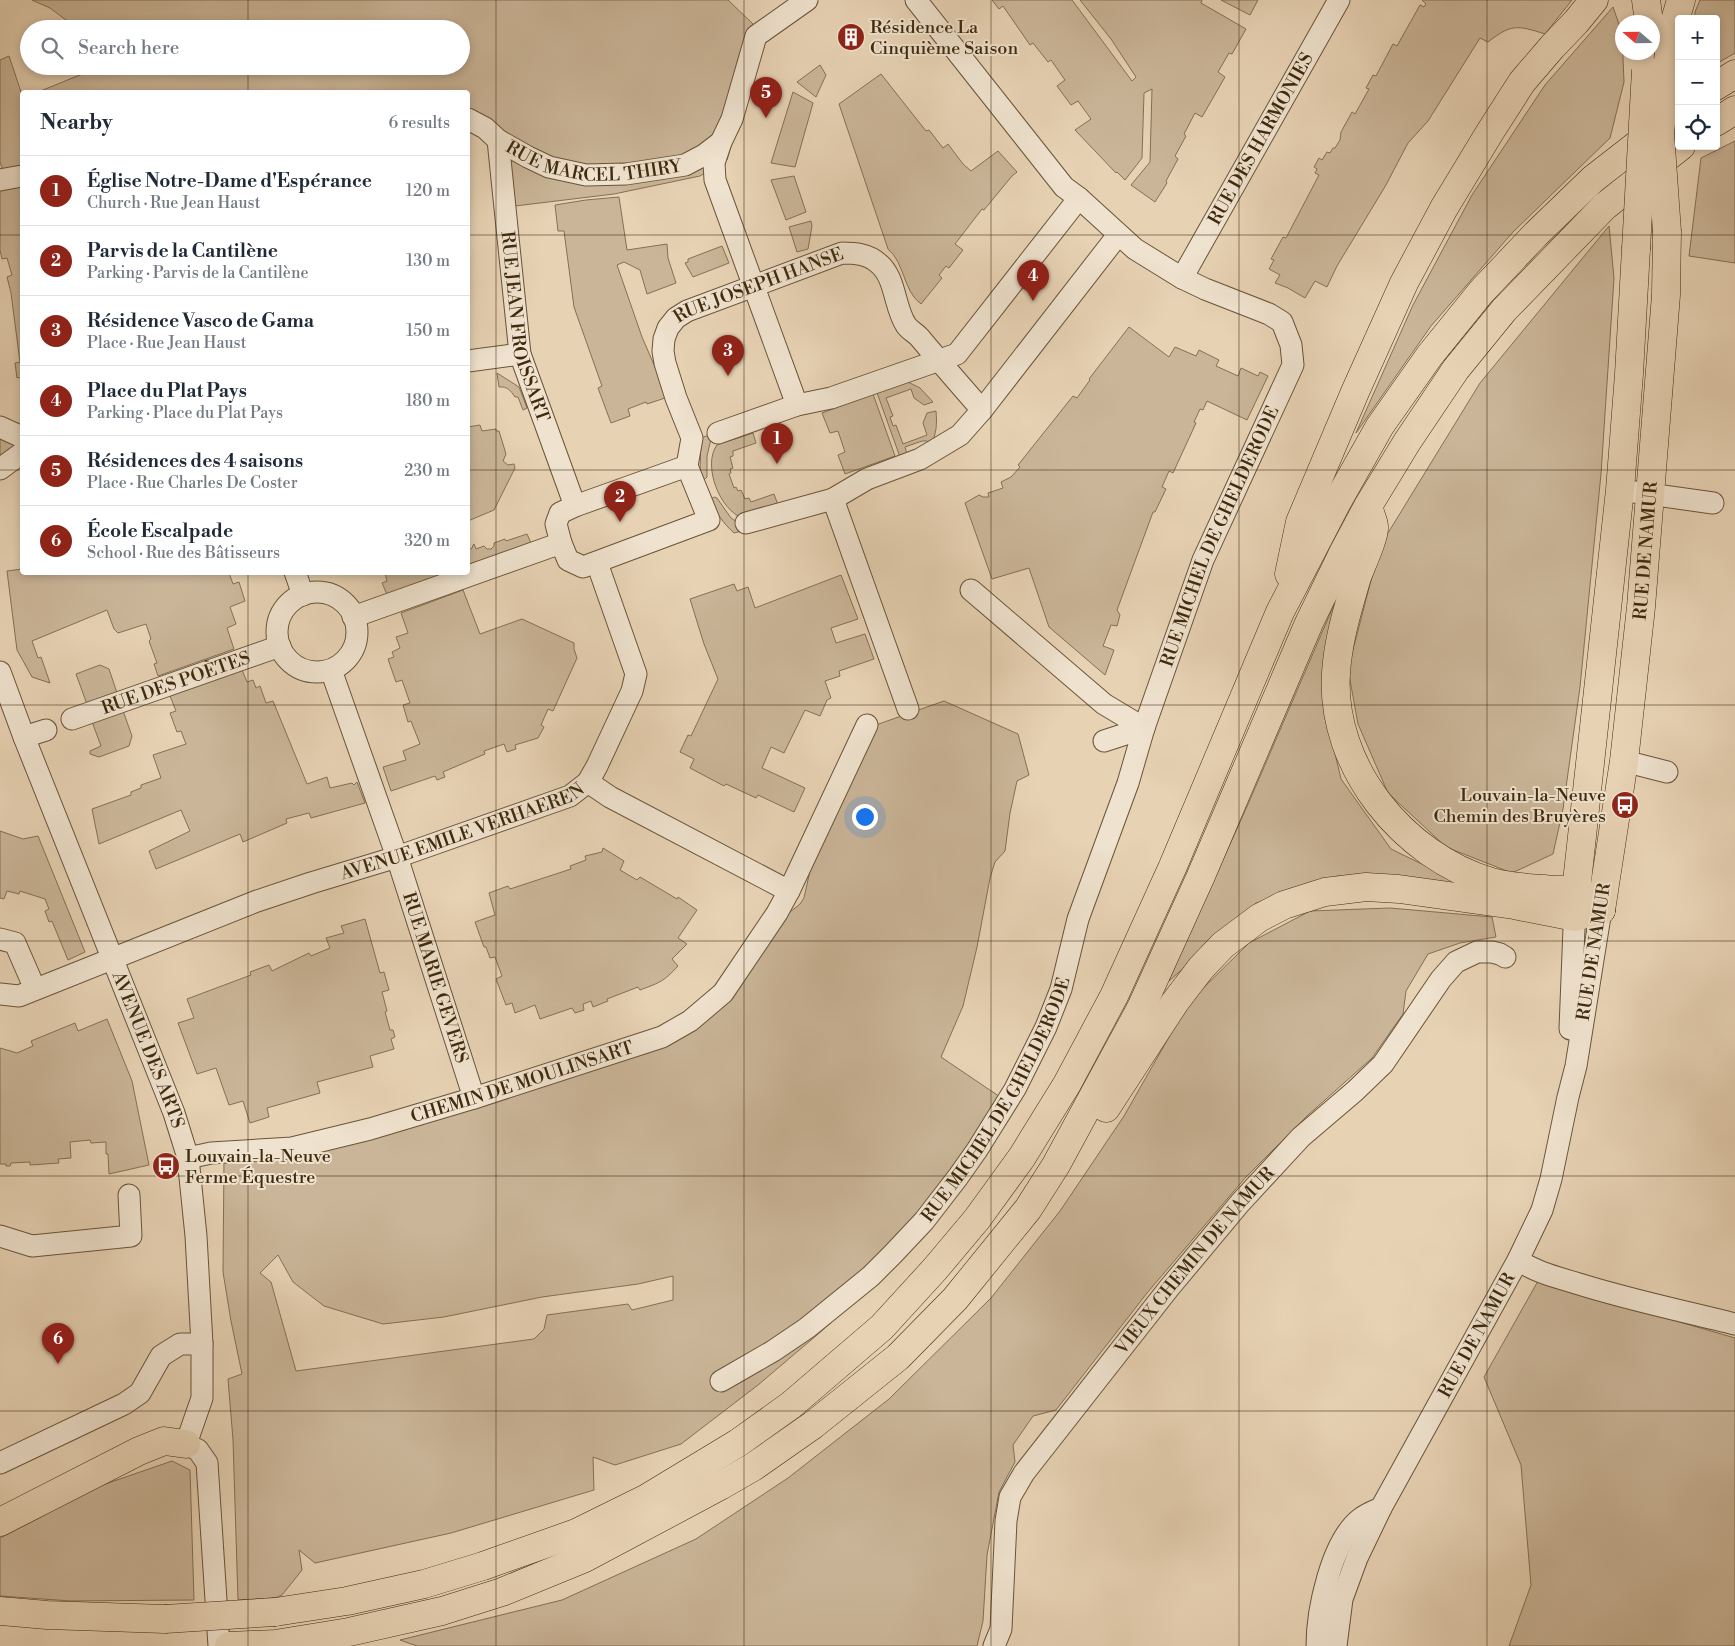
<!DOCTYPE html>
<meta charset="utf-8">
<style>
:root{--surface:#fff;--page:#f2f2f3;--text:#1f2937;--muted:#747a83;--line:#e0e1e3;--accent:#8f2418}
body{margin:0;font-family:"Libre Bodoni",serif;background:var(--page);color:var(--text)}
.controls{position:absolute;right:15px;top:15px;display:grid;overflow:hidden;border-radius:5px;box-shadow:0 2px 8px #0003}
.controls button{width:45px;height:45px;display:grid;place-items:center;padding:0;border:0;border-bottom:1px solid var(--line);background:var(--surface);color:var(--text);font:25px sans-serif}
.compass{position:absolute;left:1615px;top:15px;width:45px;height:45px;border-radius:50%;background:var(--surface);box-shadow:0 2px 8px #0003;rotate:290deg}
.you{position:absolute;left:864px;top:816px;width:18px;height:18px;margin:-12px;border:4px solid #fff;border-radius:50%;background:#1a73e8;box-shadow:0 0 0 8px #1a73e833}
.badge{display:grid;place-items:center;width:32px;height:32px;border-radius:50%;background:var(--accent);color:#fff;font-size:16px;font-weight:700}
.pin{position:absolute;translate:-50% -41px;filter:drop-shadow(0 1px 2px #0008)}
.pin::after{content:'';position:absolute;top:26px;width:18px;height:15px;background:inherit;clip-path:polygon(0 0,100% 0,50% 100%)}
.list{margin:0;padding:0;list-style:none}
h2{display:flex;justify-content:space-between;align-items:center;height:65px;margin:0;padding:0 20px;font-size:21px}
h2 small{font-size:16px;font-weight:400;color:var(--muted)}
.list li{display:grid;grid-template-columns:32px 1fr auto;gap:15px;align-items:center;box-sizing:border-box;height:70px;padding:0 20px;border-top:1px solid var(--line)}
.list b{display:block;font-size:19px;white-space:nowrap}
.list p{margin:0;font-size:16px;white-space:nowrap;color:var(--muted)}
.list em{font-size:16px;font-style:normal;color:var(--muted)}
.icon{flex:none;width:28px;height:28px;fill:none;stroke:currentColor;stroke-width:2;stroke-linecap:round;stroke-linejoin:round}
.map{position:relative;flex:none;width:1735px;height:1646px;overflow:hidden}
.search{position:absolute;background:var(--surface);box-shadow:0 2px 8px #0003;left:20px;top:20px;width:450px;height:55px;display:flex;align-items:center;gap:12px;box-sizing:border-box;padding:0 18px;border-radius:28px;color:var(--muted);font-size:19px}
.panel{position:absolute;background:var(--surface);box-shadow:0 2px 8px #0003;left:20px;top:90px;width:450px;height:485px;border-radius:5px}
.map>svg:first-child{display:block}
.green{fill:#cab598;stroke:#847053;fill-rule:evenodd}
.lines{fill:none;stroke-linecap:round;stroke-linejoin:round}
.minor-casing{stroke:#695438;stroke-width:23}
.major-casing{stroke:#3f2a0e;stroke-width:29}
.highway-casing{stroke:#3f2a0e;stroke-width:29}
.minor{stroke:#efe2ce;stroke-width:21}
.major{stroke:#e7d2b4;stroke-width:28}
.highway{stroke:#e7d2b4;stroke-width:28}
.major-bridge-casing{stroke:#3f2a0e;stroke-width:29;stroke-linecap:butt}
.highway-bridge-casing{stroke:#3f2a0e;stroke-width:29;stroke-linecap:butt}
.major-bridge{stroke:#e7d2b4;stroke-width:28}
.highway-bridge{stroke:#e7d2b4;stroke-width:28}
.grid{fill:none;stroke:#3f2a0e;stroke-width:1;stroke-opacity:0.55}
.labels{text-anchor:middle;dominant-baseline:central;stroke-width:4;stroke-linejoin:round;paint-order:stroke}
.poi-label{font-size:18px;fill:#3f2a0e;stroke:#efe2ce;text-anchor:start}
.street-label{font-size:18px;fill:#3f2a0e;stroke:#efe2ce}
</style>
<div class="map">
<svg width="1735" height="1646" viewBox="0 0 1735 1646">
<rect width="100%" height="100%" fill="#e7d2b4"/>
<filter id="stains"><feTurbulence type="fractalNoise" baseFrequency=".004" numOctaves="4"/><feColorMatrix values="0 0 0 0 .2 0 0 0 0 .09 0 0 0 0 .02 0 0 0 .5 -.17"/></filter>
<radialGradient id="worn" r=".72"><stop offset=".6" stop-color="#630" stop-opacity="0"/><stop offset="1" stop-color="#630" stop-opacity=".3"/></radialGradient>
<g class="green">
<path d="M32,0H728L753,24L757,56L727,160L700,176L614,194L515,206L506,136L468,114V92H38L102,66H461V29H78L50,8Z"/>
<path d="M992,0H1072L1132,81L1136,77L1111,39L1080,0H1202L1201,3L1246,29L1232,54L1229,53L1218,72L1225,77L1202,117L1195,113L1184,134L1186,136L1175,156L1178,159L1166,181L1167,183L1155,202L1131,185L1150,162L1152,89L1144,93L1142,158L1125,180L1117,172L1116,173L1075,130L1091,119L1078,101L1071,105L1057,86L1065,80L1051,60L1048,62L1033,43L1030,45L1003,6L999,9Z"/>
<path d="M1221,0H1258L1250,15Z"/>
<path d="M1422,0H1572L1545,34C1517,25 1511,24 1488,42L1480,38L1428,121L1408,143L1386,185L1337,266L1327,287L1315,281L1305,298L1288,288L1275,283L1280,275L1269,269L1274,260L1271,259L1283,237L1286,238L1319,175L1315,173L1317,169L1314,167L1319,158L1322,160L1327,152L1330,153L1333,148H1335L1340,140L1341,132L1352,112L1355,114L1369,89L1366,88L1373,75L1376,76L1393,44L1397,46L1420,5L1424,7L1426,4Z"/>
<path d="M1700,0H1735V53L1716,64V19H1695V12Z"/>
<path d="M1613,7L1622,33L1624,82L1610,138L1513,232L1431,326L1356,433L1413,305L1472,195L1545,85Z"/>
<path d="M9,56L22,95V170L4,173L0,162V60Z"/>
<path d="M820,65L826,75L816,97L797,82Z"/>
<path d="M881,74L926,131L929,130L943,148L948,144L963,164L971,171L998,151L1017,172L1012,176L984,210L982,209L955,244L963,250L949,268L946,266L939,275L942,278L921,304C903,291 905,263 888,249L839,104Z"/>
<path d="M793,92L813,103L795,167L771,163Z"/>
<path d="M1735,141V263L1689,256L1701,158Z"/>
<path d="M794,176L806,212L786,220L771,180Z"/>
<path d="M22,181V377L17,378L15,363L20,362L11,293L7,277L12,275L7,258L2,259L0,250V188Z"/>
<path d="M619,197L627,250L667,244L668,258L676,283L647,294L640,270L624,262L617,265L642,337L668,397L647,404L646,402L628,409L630,416L611,423L598,388L602,386L574,307L564,231H558L555,205L586,200Z"/>
<path d="M811,221L812,226L808,249L797,252L789,227Z"/>
<path d="M1609,226L1614,278L1601,474L1580,687L1563,809L1553,854L1512,873L1446,847L1388,793L1358,724L1348,669L1380,546L1480,383Z"/>
<path d="M722,246L729,263L693,277L685,263L688,262V259Z"/>
<path d="M1129,327L1169,357L1175,347L1196,356L1199,350L1219,360L1216,366L1238,376L1241,368L1258,376L1260,372L1268,376L1247,420L1207,401L1203,410L1200,409L1194,422L1196,423L1173,473L1169,471L1162,487L1166,489L1155,512H1153L1117,610L1120,615L1117,626L1111,625L1103,646L1114,650L1105,675L1049,627L1029,568L992,579L965,503L979,495L983,497H989L988,493L1003,488L1001,482L1011,477L1020,467L1018,465L1073,396L1077,398L1090,380L1089,379Z"/>
<path d="M497,373L519,387L527,408L523,410L518,397H515C511,391 507,386 499,387Z"/>
<path d="M906,381L920,388L933,402L924,405L914,398L911,389L886,398L893,416L890,417L893,426L896,425L903,444L927,435L923,423L927,413L936,411C937,423 937,435 930,445L927,441H922L905,447L907,454L900,457L876,390Z"/>
<path d="M873,394L895,456L845,474L838,455L845,452L838,431L830,433L822,413Z"/>
<path d="M480,425L482,431L496,429V431H499L506,454L503,461L508,465L514,464L515,468L494,510L468,521V427Z"/>
<path d="M0,433L13,441L14,445L0,464Z"/>
<path d="M753,433L756,443L733,451V456L730,457L733,468L730,469L731,473L729,474L734,488L736,487L738,491L741,490L745,499L749,498L751,502L774,494L778,505L743,518C720,511 702,465 717,445Z"/>
<path d="M709,435L711,439L707,456V477L704,480L700,470L701,438Z"/>
<path d="M714,497L717,498L731,518L743,526L746,530L734,533C723,523 716,513 711,499Z"/>
<path d="M527,534L531,543L468,568V551L472,548L473,545L474,544L476,549L484,546L487,549H491L494,546V543L505,539L506,541Z"/>
<path d="M22,569V572L229,573L233,584L239,582L245,601L230,607L236,624L227,628L234,649L158,676L154,664L157,663L149,641L151,639L146,624L118,633L114,629L107,610L32,641L38,658L41,657L50,683L32,677L17,650L7,571Z"/>
<path d="M385,573H456L389,599L382,583L387,581Z"/>
<path d="M841,575L858,619L831,628L836,643L865,634L874,659L839,671L840,676L825,681L831,698L827,700L820,716L805,710L784,753L771,747L762,768L805,788L794,812L758,795L756,798L726,784L724,786L690,768L694,759L680,752L688,735L691,736L718,679L704,644L690,599L734,584L737,591L748,587L755,608Z"/>
<path d="M463,590L480,634L522,619L574,643V649L577,658L553,711L548,709L541,725L544,727L538,738L515,745L516,749L507,752L504,744L484,751L485,754L443,772L445,777L437,780L435,776L391,791L383,767L406,760L403,751L420,744L411,721L408,722L403,705L410,703L402,680L396,682L388,659L394,657L392,652L400,648L396,637L408,633L401,613Z"/>
<path d="M1339,593L1324,707L1341,779L1391,849L1467,886L1337,876L1256,903L1168,982L1249,802Z"/>
<path d="M100,665L109,669L118,696L88,707L76,674Z"/>
<path d="M242,670L247,682L253,680L256,688L260,686L266,703L273,701L307,784L327,777L330,788L352,783L354,785L357,782L365,803L311,818L309,813L286,819L287,823L243,842L240,834L156,869L149,851L190,831L181,810L99,844L92,809L131,795V792L141,788V785L161,778L153,755L186,744L181,731L177,732L170,713L176,711L170,696Z"/>
<path d="M944,701L1018,734L1029,775L1017,781L1010,813L1005,851L995,862L990,878L977,947L963,1006L941,1057L1012,1105L898,1263L817,1335L758,1385L681,1444L615,1465L593,1457L594,1490L451,1533L315,1563L299,1550L302,1570L282,1595L275,1598L238,1600L233,1440L228,1379L242,1374L231,1321L223,1272L224,1157L293,1154L680,1034L779,921L800,904L804,898L811,866L873,726ZM278,1255L293,1282L324,1306L383,1324L444,1317L542,1297L638,1284L673,1276V1300L632,1310L628,1304L547,1315L544,1329L534,1339L296,1371L271,1282L260,1273Z"/>
<path d="M122,708L132,736L129,746L99,757L90,754V751L101,746L91,719Z"/>
<path d="M0,831L23,839L38,836L85,952L68,960L52,921L49,922L45,911L49,909L45,899L20,891L19,894L7,891L4,899L0,898Z"/>
<path d="M603,848L624,861L620,870L637,880L640,877L677,899L678,897L697,910L678,938L687,944L672,959L678,966C663,982 661,982 640,990L638,987L607,999L608,1001L593,1007L591,1001L583,1004L584,1010L575,1013L572,1008L540,1019L535,1005L515,1013L512,1003L506,1005L496,979L502,976L495,957L490,958L486,947H484L475,922L495,915L489,893L508,886L510,889L571,869L570,866L586,860L585,856L602,852Z"/>
<path d="M1390,908L1492,917L1496,937L1460,943L1428,954L1406,991L1403,1014L1372,1058L1308,1115L1245,1178L1147,1293L1056,1410L1033,1416L1013,1445L1015,1462L999,1492L987,1555L983,1621L977,1646H417L400,1640L562,1600L696,1539L788,1478L889,1399L991,1298L1060,1211L1124,1116L1189,1002L1249,943L1310,911Z"/>
<path d="M365,919L380,973L384,972L389,990L382,992L387,1011L385,1012L390,1030H393L395,1037L391,1039L394,1049L370,1056L373,1067L317,1082L320,1093L267,1108L269,1117L250,1123L243,1101L229,1105L216,1068L197,1074L178,1023L194,1018L187,999L251,975L250,972L269,965L272,971L309,953L311,956L330,948L326,938L344,933L341,926Z"/>
<path d="M107,1019L132,1081L149,1165L109,1174L108,1154H106V1142L91,1143L90,1140L70,1142L71,1158L58,1159L59,1163L30,1165V1162L11,1163L10,1166H6V1164H0V1048L17,1053L33,1046L31,1041L75,1023L78,1031Z"/>
<path d="M1538,1281L1735,1338V1646H1509L1531,1585L1521,1465L1484,1377Z"/>
<path d="M172,1461L190,1470L194,1600L71,1601L0,1596V1538L41,1517L88,1490Z"/>
</g>
<g class="lines">
<g class="minor-casing">
<g id="minor">
<path id="s1" d="M468,119L485,128L498,140L528,157L549,167L586,175L626,174L685,165L704,155L721,142"/>
<path id="s2" d="M498,140L520,354L575,506"/>
<path d="M0,180L22,176"/>
<path id="s3" d="M1182,278L1339,0"/>
<path d="M468,361L520,354"/>
<path d="M797,405L715,180L714,163L721,142L732,119L756,36L807,0"/>
<path d="M0,427L22,437"/>
<path d="M718,433L797,405L831,398L957,354L1079,198"/>
<path id="s4" d="M687,466L692,438L676,398L665,363L663,351L664,339L668,328L676,318L687,311L842,253C855,253 868,254 878,263C896,277 894,307 906,325C909,330 916,333 920,338C940,362 961,386 982,410"/>
<path d="M687,466L709,520L583,567L568,560L561,543L556,524L560,513L575,506Z"/>
<path d="M0,469L22,453"/>
<path d="M1620,490L1713,503"/>
<path d="M833,499L908,709"/>
<path d="M746,523L833,499L867,479L920,459L960,435L982,410L1118,235"/>
<path d="M295,572L303,595"/>
<path d="M971,590L1104,704L1144,728"/>
<circle cx="317" cy="632" r="40"/>
<path d="M353,617L561,543"/>
<path id="s5" d="M331,670L397,857L474,1098"/>
<path id="s6" d="M0,672L24,737L174,1113L188,1158L196,1236L202,1344V1398L186,1444L198,1450L207,1463L219,1646"/>
<path id="s7" d="M72,719L280,646"/>
<path d="M24,737L46,730"/>
<path d="M1104,741L1144,728"/>
<path d="M1624,761L1667,772"/>
<path d="M588,782L610,797L789,891"/>
<path d="M0,939L15,943L35,989"/>
<path id="s8" d="M0,994L19,996L257,901L311,883L397,857L570,796L588,782L597,766L632,691L636,674L597,563"/>
<path d="M1570,1029L1575,903"/>
<path id="s9" d="M188,1158L211,1153L292,1148L370,1129L474,1098L662,1037L690,1021L723,993L777,913L789,891L867,725"/>
<path d="M0,1236L32,1246L131,1236L129,1195"/>
<path d="M1518,1260C1537,1273 1557,1277 1579,1284C1630,1300 1683,1311 1735,1324"/>
<path id="s10" d="M721,1381L773,1351L807,1328L871,1276L892,1255L924,1221L958,1177L977,1150L1015,1089L1046,1027L1061,989L1078,919L1128,783L1144,728L1203,560L1293,365L1291,345L1282,322L1269,314L1205,289L1182,278L1135,249L1079,198L1064,187L916,0"/>
<path d="M0,1463L124,1404L140,1393L161,1356L180,1344H202"/>
<path id="s11" d="M994,1646L1001,1629L1006,1521L1010,1497L1024,1473L1169,1288L1240,1203L1301,1137L1355,1091L1383,1064L1441,979L1456,962L1477,952H1492L1500,954L1505,957"/>
<path d="M1317,1646C1317,1611 1331,1542 1360,1519C1366,1514 1374,1511 1381,1508"/>
<path id="s12" d="M1336,1646L1342,1599L1357,1558L1381,1508L1518,1260L1542,1210L1551,1179L1568,1097L1576,1066L1601,910"/>
</g>
</g>
<g class="major-casing">
<g id="major">
<path d="M1646,0L1649,22"/>
<path d="M1669,52L1670,38L1681,0"/>
<path d="M1576,891L1620,490L1629,374L1636,249"/>
<path id="s13" d="M1601,910L1624,761L1641,607L1666,295L1667,232"/>
</g>
</g>
<g class="highway-casing">
<g id="highway">
<path d="M1716,86L1735,74"/>
<path d="M1716,122L1735,110"/>
<path d="M1370,512C1371,517 1374,522 1374,527C1375,536 1361,566 1357,577C1348,608 1338,640 1336,673C1330,766 1403,856 1491,882C1512,888 1534,888 1555,890C1561,890 1571,889 1577,892C1586,896 1594,905 1601,910"/>
<path d="M1289,574L1300,522L1355,392L1404,283L1444,208L1490,132L1522,82L1552,47L1576,22L1594,0"/>
<path d="M1106,1108L1175,1002L1201,968L1223,945L1259,918L1284,905L1325,892L1366,887L1399,889L1514,905L1575,917L1601,910"/>
<path d="M0,1522L139,1451L164,1441L186,1444"/>
<path d="M0,1611L47,1615L165,1619"/>
<path d="M275,1612L347,1601L424,1584L483,1566L576,1533L647,1498L738,1443L791,1405L882,1327L935,1269L977,1219L1022,1157L1067,1084L1114,996L1173,866L1280,612L1337,502L1380,426L1430,355L1481,292L1536,234L1593,179L1679,112"/>
<path d="M229,1646L275,1644L349,1632L442,1611L502,1592L585,1558L720,1486L753,1467L813,1425L898,1357L955,1299L1028,1209L1056,1165L1141,1008L1200,878L1309,623L1343,553L1368,506L1407,442L1456,369L1504,310L1605,206L1681,146"/>
</g>
</g>
<use href="#minor" class="minor"/>
<use href="#major" class="major"/>
<use href="#highway" class="highway"/>
<g class="major-bridge-casing">
<g id="major-bridge">
<path d="M1667,232L1660,133L1669,52"/>
<path d="M1636,249L1646,70"/>
</g>
</g>
<g class="highway-bridge-casing">
<path id="highway-bridge" d="M165,1619L275,1612"/>
</g>
<use href="#major-bridge" class="major-bridge"/>
<use href="#highway-bridge" class="highway-bridge"/>
</g>
<path class="grid" d="M248,0V29M496,0V1646M744,0V1646M991,0V1646M1239,0V1646M1487,0V1646M248,66V92M0,235H22M468,235H1735M0,470H22M468,470H1735M248,572V1646M0,705H1735M0,941H1735M0,1176H1735M0,1411H1735"/>
<defs>
<g id="building-disc" transform="scale(1.4375)"><circle r="9.5" fill="#8f2418" stroke="#efe2ce"/><path d="M-4-6H4V6H1V3H-1V6H-4ZM-2.5-4.3h1.7v1.8h-1.7ZM.8-4.3h1.7v1.8H.8ZM-2.5-1h1.7V.8h-1.7ZM.8-1h1.7V.8H.8Z" fill="#fff"/></g>
<g id="bus-disc" transform="scale(1.4375)"><circle r="9.5" fill="#8f2418" stroke="#efe2ce"/><path d="M-5-6H5V4H4V6H2V4H-2V6H-4V4H-5ZM-3.5-4V0h7V-4ZM-3.5 1.2v1.5H-2V1.2ZM2 1.2v1.5H3.5V1.2Z" fill="#fff"/></g>
</defs>
<g fill-rule="evenodd">
<use href="#building-disc" x="851" y="37"/>
<use href="#bus-disc" x="1625" y="805"/>
<use href="#bus-disc" x="166" y="1166"/>
</g>
<g class="labels">
<g class="poi-label">
<text x="870" y="27">Résidence La<tspan x="870" dy="21">Cinquième Saison</tspan></text>
<text x="1606" y="795" text-anchor="end">Louvain-la-Neuve<tspan x="1606" dy="21">Chemin des Bruyères</tspan></text>
<text x="185" y="1156">Louvain-la-Neuve<tspan x="185" dy="21">Ferme Équestre</tspan></text>
</g>
<g class="street-label">
<text stroke="none"><textPath href="#s3" startOffset="160">RUE DES HARMONIES</textPath></text>
<text stroke="none"><textPath href="#s1" startOffset="138">RUE MARCEL THIRY</textPath></text>
<text stroke="none"><textPath href="#s4" startOffset="246">RUE JOSEPH HANSE</textPath></text>
<text stroke="none"><textPath href="#s2" startOffset="189">RUE JEAN FROISSART</textPath></text>
<text stroke="none"><textPath href="#s10" startOffset="1011">RUE MICHEL DE GHELDERODE</textPath></text>
<text stroke="none"><textPath href="#s13" startOffset="362">RUE DE NAMUR</textPath></text>
<text stroke="none"><textPath href="#s7" startOffset="110">RUE DES POÈTES</textPath></text>
<text stroke="none"><textPath href="#s8" startOffset="492">AVENUE EMILE VERHAEREN</textPath></text>
<text transform="translate(1594 952) rotate(-81)">RUE DE NAMUR</text>
<text stroke="none"><textPath href="#s5" startOffset="325">RUE MARIE GEVERS</textPath></text>
<text stroke="none"><textPath href="#s6" startOffset="406">AVENUE DES ARTS</textPath></text>
<text stroke="none"><textPath href="#s9" startOffset="344">CHEMIN DE MOULINSART</textPath></text>
<text stroke="none"><textPath href="#s10" startOffset="402">RUE MICHEL DE GHELDERODE</textPath></text>
<text stroke="none"><textPath href="#s11" startOffset="451">VIEUX CHEMIN DE NAMUR</textPath></text>
<text stroke="none"><textPath href="#s12" startOffset="344">RUE DE NAMUR</textPath></text>
</g>
</g>
<rect width="100%" height="100%" filter="url(#stains)"/>
<rect width="100%" height="100%" fill="url(#worn)"/>
</svg>
<div class="controls">
<button>+</button>
<button>−</button>
<button><svg class="icon" aria-label="locate" viewBox="0 0 24 24"><circle cx="12" cy="12" r="6"/><path d="M12 2v4M12 18v4M2 12h4M18 12h4"/></svg></button>
</div>
<svg class="compass" viewBox="-18 -18 36 36"><path d="M0-13l5 13h-10z" fill="#e53935"/><path d="M0 13l5-13h-10z" fill="#747a83"/></svg>
<div class="you"></div>
<div class="pin badge" style="left:777px;top:464px">1</div>
<div class="pin badge" style="left:620px;top:522px">2</div>
<div class="pin badge" style="left:728px;top:376px">3</div>
<div class="pin badge" style="left:1033px;top:301px">4</div>
<div class="pin badge" style="left:766px;top:118px">5</div>
<div class="pin badge" style="left:58px;top:1364px">6</div>
<div class="search"><svg class="icon" aria-label="search" viewBox="0 0 24 24"><circle cx="10" cy="10" r="6"/><path d="M15 15l6 6"/></svg>Search here</div>
<section class="panel">
<h2>Nearby<small>6 results</small></h2>
<ul class="list">
<li><span class="badge">1</span><div><b>Église Notre-Dame d'Espérance</b><p>Church · Rue Jean Haust</p></div><em>120 m</em></li>
<li><span class="badge">2</span><div><b>Parvis de la Cantilène</b><p>Parking · Parvis de la Cantilène</p></div><em>130 m</em></li>
<li><span class="badge">3</span><div><b>Résidence Vasco de Gama</b><p>Place · Rue Jean Haust</p></div><em>150 m</em></li>
<li><span class="badge">4</span><div><b>Place du Plat Pays</b><p>Parking · Place du Plat Pays</p></div><em>180 m</em></li>
<li><span class="badge">5</span><div><b>Résidences des 4 saisons</b><p>Place · Rue Charles De Coster</p></div><em>230 m</em></li>
<li><span class="badge">6</span><div><b>École Escalpade</b><p>School · Rue des Bâtisseurs</p></div><em>320 m</em></li>
</ul>
</section>
</div>
